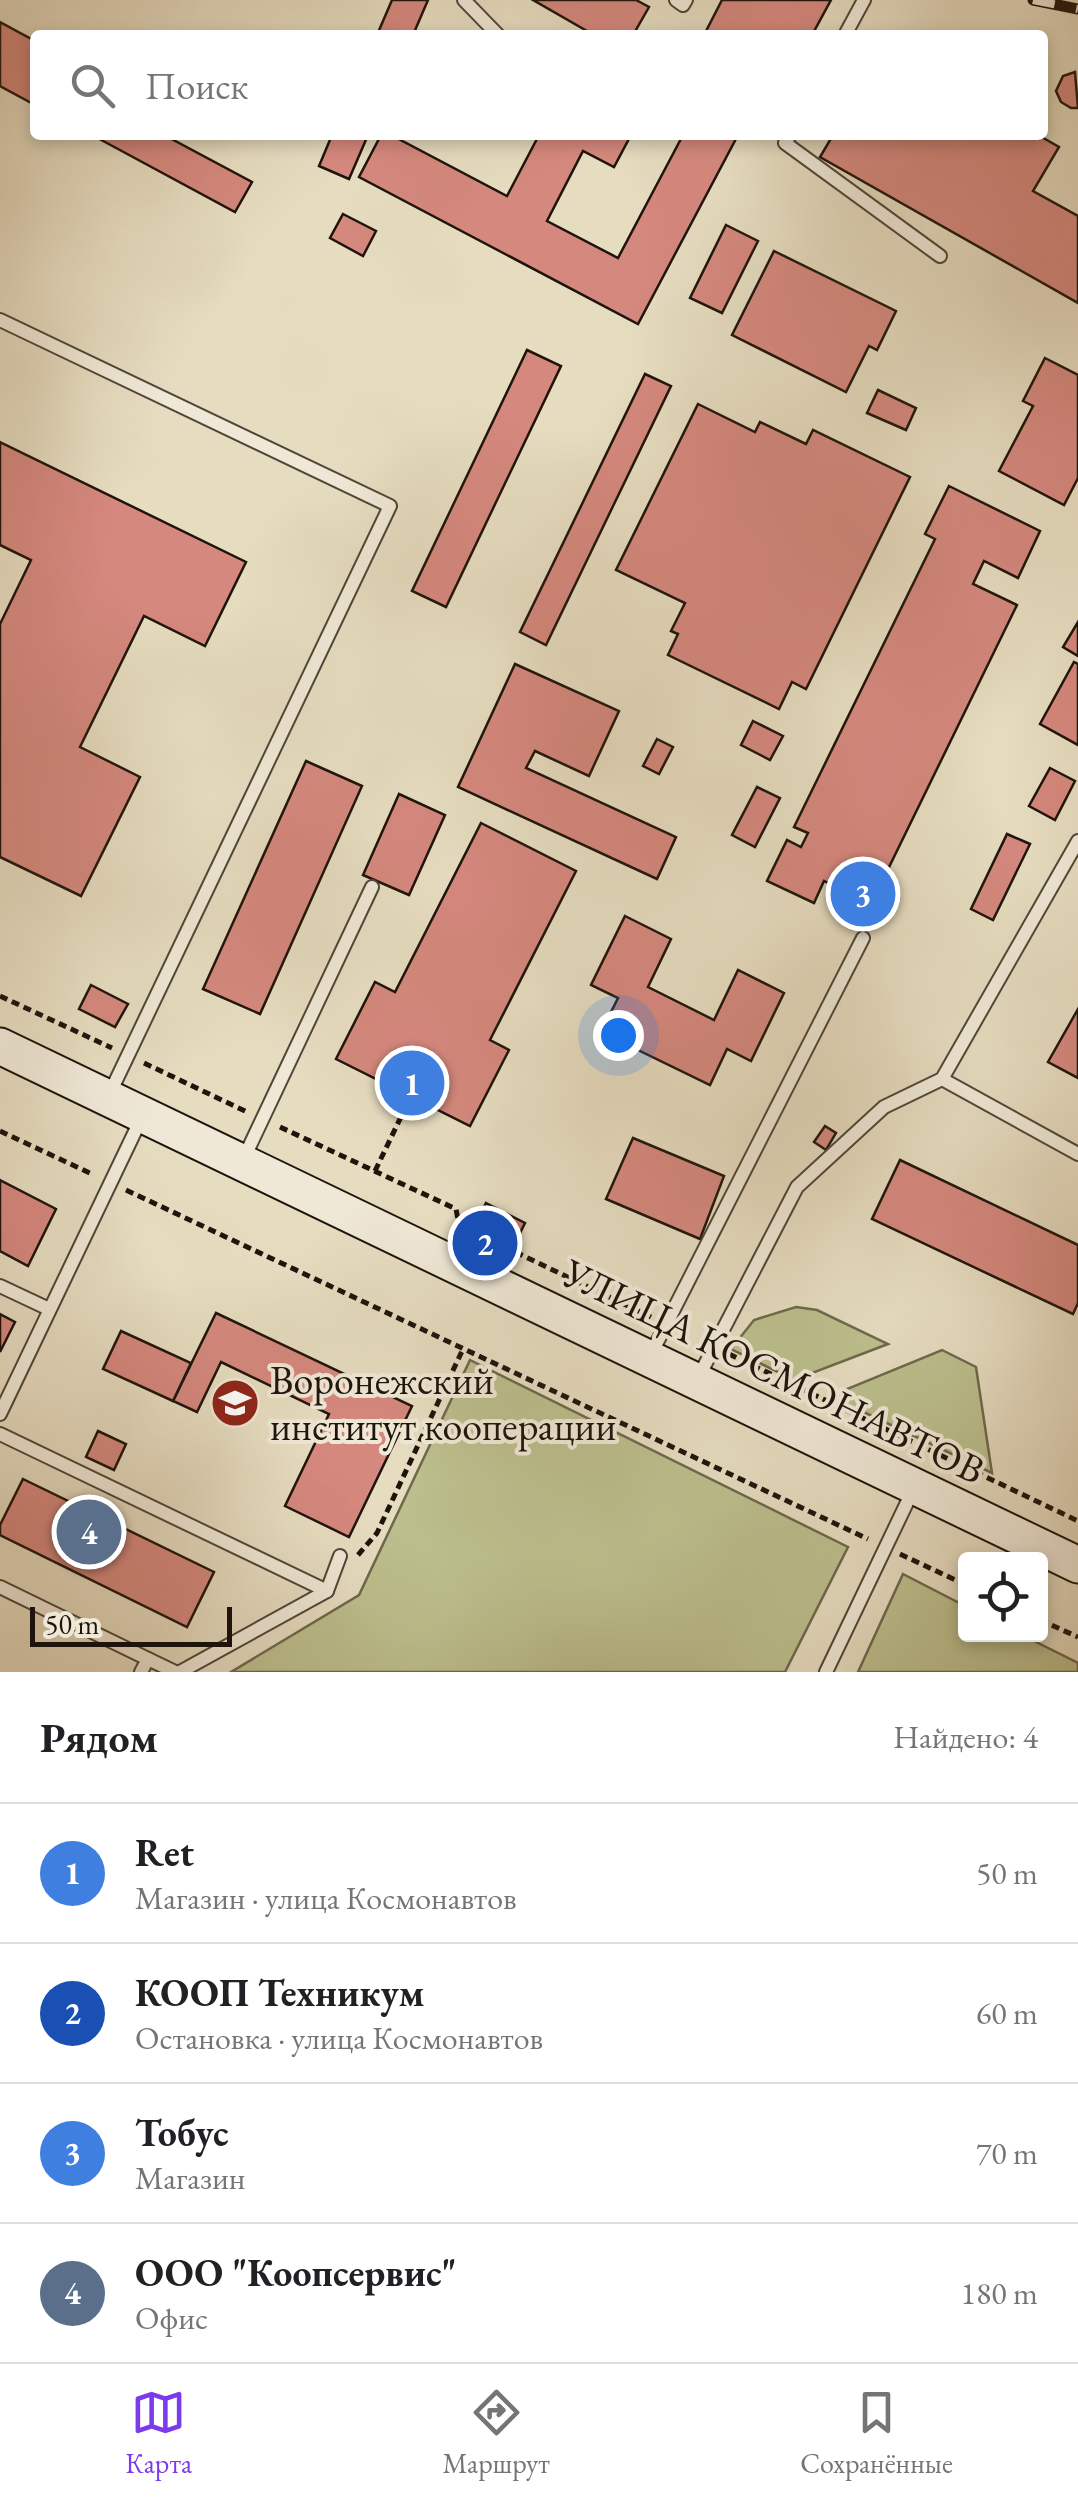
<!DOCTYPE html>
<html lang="ru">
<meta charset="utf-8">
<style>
:root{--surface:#fff;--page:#f6f6f6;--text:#202124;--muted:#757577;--line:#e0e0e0;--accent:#7c3aed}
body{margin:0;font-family:"EB Garamond",serif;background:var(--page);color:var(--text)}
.controls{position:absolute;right:30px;bottom:30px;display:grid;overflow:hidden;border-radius:10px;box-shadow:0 5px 15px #0003}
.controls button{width:90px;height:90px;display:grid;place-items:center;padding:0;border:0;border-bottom:2px solid var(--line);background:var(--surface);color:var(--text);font:50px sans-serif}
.scale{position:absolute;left:30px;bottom:25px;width:202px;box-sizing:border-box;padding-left:10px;border:5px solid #1e140b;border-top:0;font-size:28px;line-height:35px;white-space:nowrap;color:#1e140b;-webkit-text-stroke:8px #efe8d6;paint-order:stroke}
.you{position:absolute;left:618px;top:1035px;width:35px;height:35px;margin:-25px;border:8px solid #fff;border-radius:50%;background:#1a73e8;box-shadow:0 0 0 15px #1a73e833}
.badge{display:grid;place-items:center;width:65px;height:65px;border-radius:50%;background:var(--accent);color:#fff;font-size:32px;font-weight:700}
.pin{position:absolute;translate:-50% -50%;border:5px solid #fff;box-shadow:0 2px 10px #0006}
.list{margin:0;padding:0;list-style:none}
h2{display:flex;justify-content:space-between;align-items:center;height:130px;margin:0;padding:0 40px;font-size:42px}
h2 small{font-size:32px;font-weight:400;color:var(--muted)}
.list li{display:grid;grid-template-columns:65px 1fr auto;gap:30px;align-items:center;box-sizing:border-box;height:140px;padding:0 40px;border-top:2px solid var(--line)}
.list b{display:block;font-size:38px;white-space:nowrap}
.list p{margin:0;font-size:32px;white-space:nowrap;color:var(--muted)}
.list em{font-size:32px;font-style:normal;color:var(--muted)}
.icon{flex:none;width:55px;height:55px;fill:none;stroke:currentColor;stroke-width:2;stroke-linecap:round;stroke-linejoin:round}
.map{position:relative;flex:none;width:1078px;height:1672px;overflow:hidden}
.search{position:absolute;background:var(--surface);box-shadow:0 5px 15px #0003;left:30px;right:30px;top:30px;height:110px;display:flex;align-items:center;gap:25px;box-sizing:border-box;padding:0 35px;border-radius:10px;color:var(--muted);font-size:38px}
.sheet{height:690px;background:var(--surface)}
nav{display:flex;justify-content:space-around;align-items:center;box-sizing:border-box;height:140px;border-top:2px solid var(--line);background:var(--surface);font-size:28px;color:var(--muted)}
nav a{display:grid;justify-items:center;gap:5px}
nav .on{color:var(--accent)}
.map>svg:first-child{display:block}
.green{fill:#bcbe8d;stroke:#6d694c;stroke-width:2.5}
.building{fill:#d5887e;stroke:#1e140b;stroke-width:2.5}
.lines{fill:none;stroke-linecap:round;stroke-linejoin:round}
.service-casing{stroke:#504638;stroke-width:16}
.secondary-casing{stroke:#1e140b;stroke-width:39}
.path{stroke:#1e140b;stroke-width:5;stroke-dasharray:8 5;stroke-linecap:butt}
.service{stroke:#efe8d6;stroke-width:12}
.secondary{stroke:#efe8d6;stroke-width:35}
.rail-casing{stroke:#1e140b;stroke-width:11}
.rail{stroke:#efe8d6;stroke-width:8;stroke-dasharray:22;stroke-linecap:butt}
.labels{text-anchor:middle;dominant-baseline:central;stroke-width:8;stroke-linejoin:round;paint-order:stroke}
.street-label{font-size:40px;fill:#1e140b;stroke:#efe8d6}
.poi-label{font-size:40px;fill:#1e140b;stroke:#efe8d6;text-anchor:start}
</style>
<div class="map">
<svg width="1078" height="1672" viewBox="0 0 1078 1672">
<rect width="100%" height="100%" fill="#e6dcc0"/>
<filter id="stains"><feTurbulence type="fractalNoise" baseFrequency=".002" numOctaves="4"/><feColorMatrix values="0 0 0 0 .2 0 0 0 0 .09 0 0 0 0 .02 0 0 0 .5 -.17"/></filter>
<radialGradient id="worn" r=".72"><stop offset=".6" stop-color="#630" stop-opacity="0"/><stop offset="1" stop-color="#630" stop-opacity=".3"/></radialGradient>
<g class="green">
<path d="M796,1307L817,1310L888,1344L794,1380L731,1349L754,1320Z"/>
<path d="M942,1350L976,1367L992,1473L830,1396Z"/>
<path d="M470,1360L848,1547L785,1672H231L359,1595Z"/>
<path d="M903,1574L965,1606L966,1634L1022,1635L1078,1663V1672H858Z"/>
</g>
<g class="building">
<path d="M392,0H428L413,35H377Z"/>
<path d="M533,0H636L649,7L633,35H594Z"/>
<path d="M722,0H831L812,35H704Z"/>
<path d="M0,22L35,41V105L0,86Z"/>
<path d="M1075,72L1078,108H1071L1061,102L1056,91L1063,76Z"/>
<path d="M92,135H164L252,182L235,212Z"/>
<path d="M332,135H368L349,179L319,166Z"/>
<path d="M381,135H391L507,196L539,135H631L614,167L583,151L547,221L618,258L683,135H738L638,324L359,177Z"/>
<path d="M833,135H1038L1059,147L1033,191L1078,216V303L820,157Z"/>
<path d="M343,214L376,231L363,256L330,238Z"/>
<path d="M726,225L758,241L722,313L690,298Z"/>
<path d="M774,251L896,311L877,350L869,346L846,392L732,335Z"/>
<path d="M527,350L561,366L446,607L412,591Z"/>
<path d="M1045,358L1078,375V478L1064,505L999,471L1033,406L1023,401Z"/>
<path d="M645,374L671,386L546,645L520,632Z"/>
<path d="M878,390L916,408L906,430L867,413Z"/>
<path d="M698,404L755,432L760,422L806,444L813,430L910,477L806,689L792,682L779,709L668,655L678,634L671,631L685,603L616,570Z"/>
<path d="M0,442L246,562L205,646L144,616L80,747L140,777L81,896L0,857V624L31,560L0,545Z"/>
<path d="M949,486L1040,531L1018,578L984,561L973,584L1017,605L871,904L824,881L814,903L767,881L787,840L801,847L808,833L794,827L935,539L925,534Z"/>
<path d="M1078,622V656L1063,647Z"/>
<path d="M1074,662L1078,664V745L1040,724Z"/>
<path d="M515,664L619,711L589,776L535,751L526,768L676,837L657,879L458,787Z"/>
<path d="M753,721L783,736L770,760L741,745Z"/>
<path d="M657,739L673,747L659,774L643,766Z"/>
<path d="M306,761L362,786L260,1014L203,989Z"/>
<path d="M1050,768L1075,781L1055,820L1029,806Z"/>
<path d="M757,787L780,798L755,847L732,835Z"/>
<path d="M399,794L445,815L409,895L363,875Z"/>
<path d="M481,823L576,871L490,1040L509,1050L470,1126L336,1059L375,982L395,992Z"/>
<path d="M1007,834L1030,844L993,920L971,909Z"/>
<path d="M625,916L671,939L648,987L714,1020L738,970L784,993L751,1061L727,1049L710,1085L601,1032L618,998L591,985Z"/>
<path d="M91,985L128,1004L115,1027L79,1009Z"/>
<path d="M1078,1009V1078L1048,1062Z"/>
<path d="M825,1126L836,1133L826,1150L814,1142Z"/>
<path d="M633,1138L724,1176L700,1239L606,1199Z"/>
<path d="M900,1160L1078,1245V1303L1073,1314L872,1219Z"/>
<path d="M0,1180L56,1209L28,1266L0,1251Z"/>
<path d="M486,1203L525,1223L515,1243L476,1223Z"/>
<path d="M216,1313L412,1406L349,1537L285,1506L329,1414L221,1362L197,1412L173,1401Z"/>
<path d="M0,1314L15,1322L0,1352Z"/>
<path d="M121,1331L191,1363L173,1401L103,1369Z"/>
<path d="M98,1431L126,1444L114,1470L86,1457Z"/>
<path d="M23,1479L214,1572L187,1627L0,1535V1525Z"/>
</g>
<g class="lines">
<g class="service-casing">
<g id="service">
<path d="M464,0L498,35"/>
<path d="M676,0L683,5L686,0"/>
<path d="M845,35L864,0"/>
<path d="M790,135L785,143L940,256"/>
<path d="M0,320L390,506L109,1095"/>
<path d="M942,1079L1078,1154"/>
<path d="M244,1158L372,887"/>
<path d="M0,1286L49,1309"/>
<path d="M649,1358L863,938"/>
<path d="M697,1380L797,1187L884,1107L942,1079L1078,841"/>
<path d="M0,1414L141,1119"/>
<path d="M0,1434L327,1591"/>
<path d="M0,1587L148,1659L141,1672"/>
<path d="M148,1659L175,1672"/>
<path d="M180,1672L327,1591L340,1556"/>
<path d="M826,1672L914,1488"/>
</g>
</g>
<g class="secondary-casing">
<path id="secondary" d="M0,1046L1078,1565"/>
</g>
<g class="path">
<path d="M0,996L112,1048"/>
<path d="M144,1063L247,1112"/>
<path d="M280,1127L456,1209L459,1225L651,1317"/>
<path d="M0,1131L94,1175"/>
<path d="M375,1171L411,1096"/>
<path d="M126,1190L868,1539"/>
<path d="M729,1354L1078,1521"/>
<path d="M900,1554L966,1585"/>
<path d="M358,1555L377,1533L463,1349"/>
<path d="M1040,1620L1078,1637"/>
</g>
<use href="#service" class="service"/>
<use href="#secondary" class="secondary"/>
<g class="rail-casing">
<path id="rail" d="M1033,0L1078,9"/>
</g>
<use href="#rail" class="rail"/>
</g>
<defs>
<g id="university-disc" transform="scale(2.5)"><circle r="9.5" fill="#8f2418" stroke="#efe8d6"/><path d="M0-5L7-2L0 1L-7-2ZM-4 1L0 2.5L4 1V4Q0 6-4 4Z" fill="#fff"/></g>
</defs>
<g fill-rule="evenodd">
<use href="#university-disc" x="235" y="1403"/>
</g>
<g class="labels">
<g class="street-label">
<text transform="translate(774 1371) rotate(26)">УЛИЦА КОСМОНАВТОВ</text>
</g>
<g class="poi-label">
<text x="270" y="1380">Воронежский<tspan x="270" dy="46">институт кооперации</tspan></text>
</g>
</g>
<rect width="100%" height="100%" filter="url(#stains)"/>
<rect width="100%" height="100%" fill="url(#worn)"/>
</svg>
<div class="controls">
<button><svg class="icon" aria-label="locate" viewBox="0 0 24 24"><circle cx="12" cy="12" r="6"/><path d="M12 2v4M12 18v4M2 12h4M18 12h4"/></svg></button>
</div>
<div class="scale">50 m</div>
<div class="you"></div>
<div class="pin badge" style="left:412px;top:1083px;background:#3f7fe0">1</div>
<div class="pin badge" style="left:485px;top:1243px;background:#1a4fb4">2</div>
<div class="pin badge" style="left:863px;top:894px;background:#3f7fe0">3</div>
<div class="pin badge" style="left:89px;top:1532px;background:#5c6f8a">4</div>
<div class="search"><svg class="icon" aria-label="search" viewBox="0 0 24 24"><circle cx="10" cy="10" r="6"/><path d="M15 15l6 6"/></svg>Поиск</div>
</div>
<section class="sheet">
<h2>Рядом<small>Найдено: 4</small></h2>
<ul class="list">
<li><span class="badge" style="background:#3f7fe0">1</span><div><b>Ret</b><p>Магазин · улица Космонавтов</p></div><em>50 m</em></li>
<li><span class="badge" style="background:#1a4fb4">2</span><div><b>КООП Техникум</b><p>Остановка · улица Космонавтов</p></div><em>60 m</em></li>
<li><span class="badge" style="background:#3f7fe0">3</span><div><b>Тобус</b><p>Магазин</p></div><em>70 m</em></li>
<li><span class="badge" style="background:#5c6f8a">4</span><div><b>ООО &quot;Коопсервис&quot;</b><p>Офис</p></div><em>180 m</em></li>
</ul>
</section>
<nav>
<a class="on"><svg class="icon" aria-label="map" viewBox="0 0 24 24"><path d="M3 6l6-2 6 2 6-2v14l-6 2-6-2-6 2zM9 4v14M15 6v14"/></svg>Карта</a>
<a><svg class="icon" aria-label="directions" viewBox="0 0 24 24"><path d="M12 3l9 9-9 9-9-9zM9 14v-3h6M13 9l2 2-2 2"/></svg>Маршрут</a>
<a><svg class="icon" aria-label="saved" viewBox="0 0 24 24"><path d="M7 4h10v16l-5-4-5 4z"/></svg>Сохранённые</a>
</nav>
